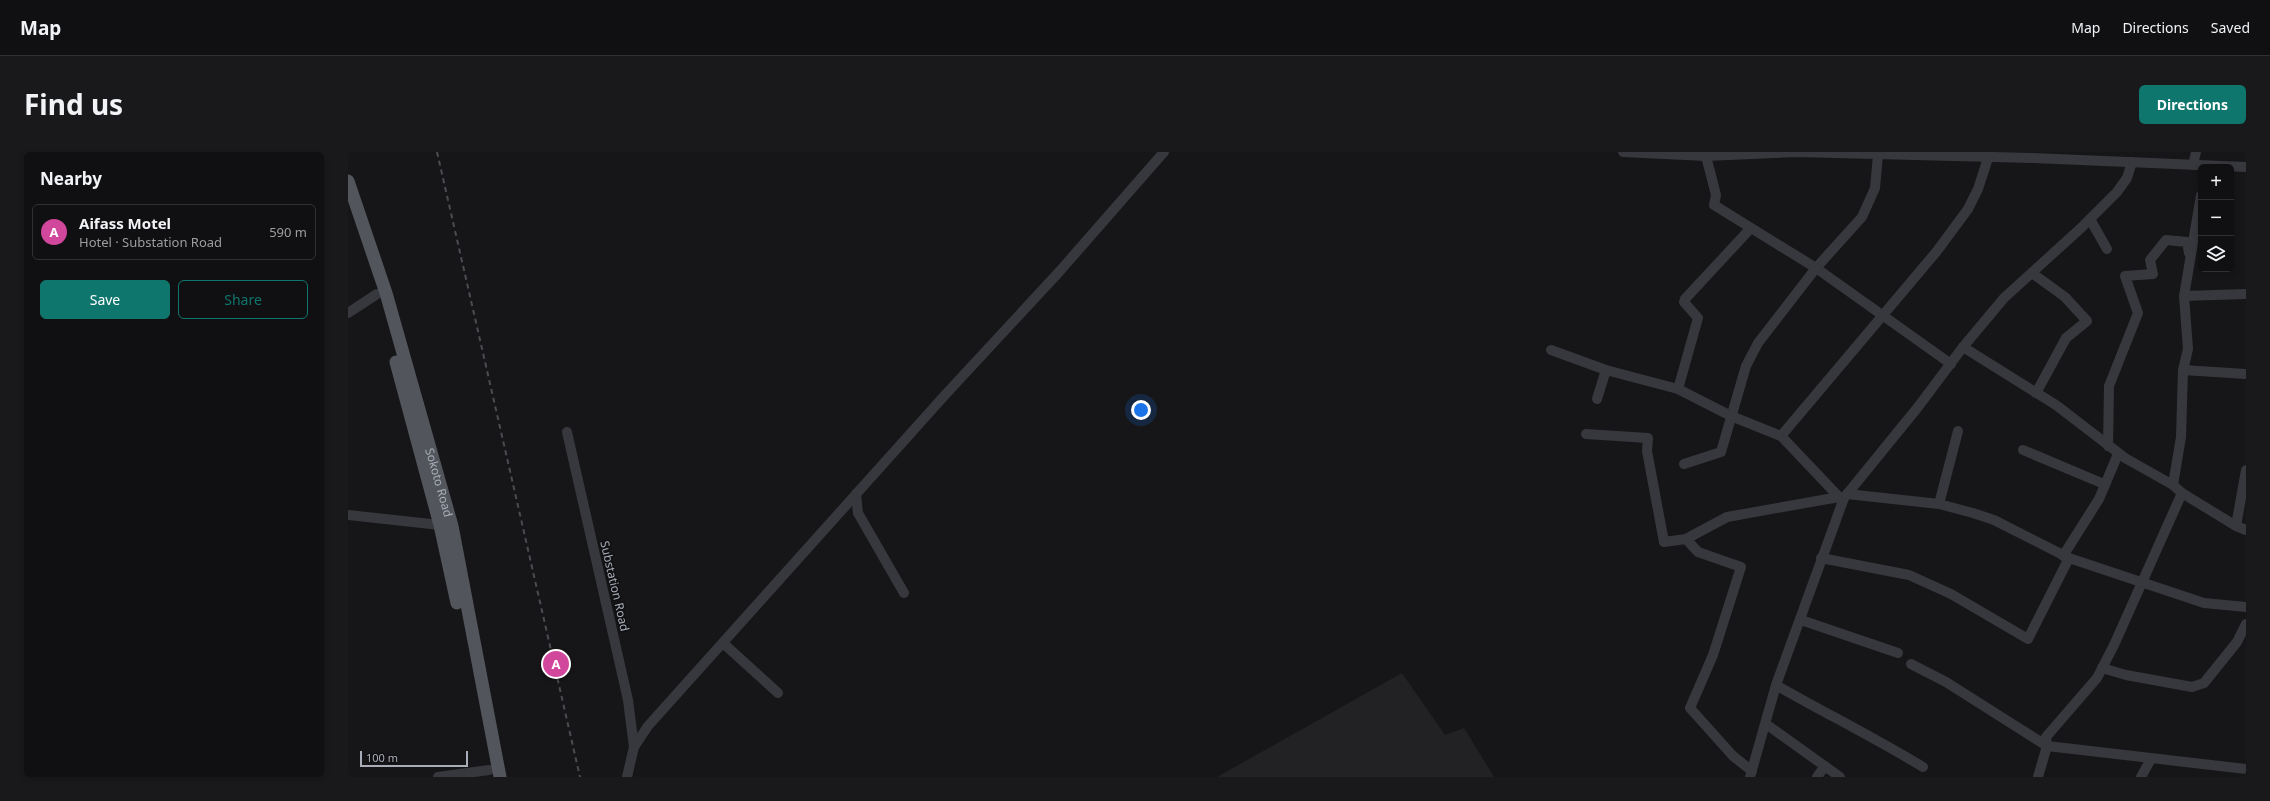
<!DOCTYPE html>
<meta charset="utf-8">
<style>
:root{--surface:#101012;--page:#19191b;--text:#f1f3f6;--muted:#9c9d9f;--line:#303032;--accent:#0f766e}
body{margin:0;font-family:"Noto Sans",sans-serif;background:var(--page);color:var(--text)}
.controls{position:absolute;right:12px;top:12px;display:grid;overflow:hidden;border-radius:6px;box-shadow:0 2px 6px #0003}
.controls button{width:36px;height:36px;display:grid;place-items:center;padding:0;border:0;border-bottom:1px solid var(--line);background:var(--surface);color:var(--text);font:20px sans-serif}
.scale{position:absolute;left:12px;bottom:10px;width:108px;box-sizing:border-box;padding-left:4px;border:2px solid #a8adb8;border-top:0;font-size:11px;line-height:14px;white-space:nowrap;color:#a8adb8;-webkit-text-stroke:3px #111113;paint-order:stroke}
.you{position:absolute;left:793px;top:258px;width:14px;height:14px;margin:-10px;border:3px solid #fff;border-radius:50%;background:#1a73e8;box-shadow:0 0 0 6px #1a73e833}
.badge{display:grid;place-items:center;width:26px;height:26px;border-radius:50%;background:var(--accent);color:#fff;font-size:13px;font-weight:700}
.pin{position:absolute;translate:-50% -50%;border:2px solid #fff;box-shadow:0 1px 4px #0006}
.list{margin:0;padding:0;list-style:none}
h2{display:flex;justify-content:space-between;align-items:center;height:52px;margin:0;padding:0 16px;font-size:17px}
h2 small{font-size:13px;font-weight:400;color:var(--muted)}
.list li{display:grid;grid-template-columns:26px 1fr auto;gap:12px;align-items:center;box-sizing:border-box;height:56px;margin:0 8px 8px;padding:0 8px;border:1px solid var(--line);border-radius:6px}
.list b{display:block;font-size:15px;white-space:nowrap}
.list p{margin:0;font-size:13px;white-space:nowrap;color:var(--muted)}
.list em{font-size:13px;font-style:normal;color:var(--muted)}
.actions{display:flex;gap:8px;padding:12px 16px}
.actions a{flex:1;padding:9px 0;border:1px solid var(--accent);border-radius:6px;text-align:center;font-size:14px;color:var(--accent)}
.actions .main{background:var(--accent);color:#fff}
.icon{flex:none;width:22px;height:22px;fill:none;stroke:currentColor;stroke-width:2;stroke-linecap:round;stroke-linejoin:round}
.map{position:relative;flex:none;width:1898px;height:625px;overflow:hidden;border-radius:6px}
header{display:flex;align-items:center;gap:24px;box-sizing:border-box;height:56px;padding:0 20px;background:var(--surface);border-bottom:1px solid var(--line)}
header strong{font-size:19px}
nav{display:flex;gap:22px;margin-inline-start:auto;font-size:14px}
.intro{display:flex;align-items:center;justify-content:space-between;box-sizing:border-box;height:96px;padding:0 24px}
h1{margin:0;font-size:28px}
.button{padding:10px 18px;border-radius:6px;background:var(--accent);color:#fff;font-size:14px;font-weight:700}
main{display:flex;gap:24px;padding:0 24px}
aside{flex:1;background:var(--surface);border-radius:6px;box-shadow:0 2px 6px #0003}
.map>svg:first-child{display:block}
.built{fill:#222225}
.lines{fill:none;stroke-linecap:round;stroke-linejoin:round}
.minor{stroke:#37383d;stroke-width:10}
.major{stroke:#53555c;stroke-width:13}
.rail{stroke:#4a4c52;stroke-width:2;stroke-dasharray:5 4;stroke-linecap:butt}
.labels{text-anchor:middle;dominant-baseline:central;stroke-width:3.5;stroke-linejoin:round;paint-order:stroke}
.street-label{font-size:12px;fill:#a8adb8;stroke:#111113}
</style>
<header>
<strong>Map</strong>
<nav><a>Map</a><a>Directions</a><a>Saved</a></nav>
</header>
<div class="intro"><h1>Find us</h1><a class="button">Directions</a></div>
<main>
<aside>
<h2>Nearby<small></small></h2>
<ul class="list">
<li><span class="badge" style="background:#d1479c">A</span><div><b>Aifass Motel</b><p>Hotel · Substation Road</p></div><em>590 m</em></li>
</ul>
<div class="actions"><a class="main">Save</a><a>Share</a></div>
</aside>
<div class="map">
<svg width="1898" height="625" viewBox="0 0 1898 625">
<rect width="100%" height="100%" fill="#161618"/>
<path class="built" d="M1054,521L1097,583L1116,576L1146,625H869Z"/>
<g class="lines">
<g class="minor">
<path d="M1275,0L1358,4L1448,0L1685,6L1898,15"/>
<path d="M1358,4L1368,43L1366,53L1468,116L1603,212"/>
<path d="M1845,13L1848,0"/>
<path d="M1742,67L1759,97"/>
<path d="M1684,121L1717,145L1739,169L1718,186L1688,241"/>
<path d="M1836,144L1898,142"/>
<path d="M0,161L29,142"/>
<path d="M1615,195L1708,253L1777,306L1825,333L1834,341L1888,374L1898,378"/>
<path d="M1203,198L1258,218L1330,237L1383,264L1433,284L1491,345L1496,346"/>
<path d="M1835,218L1898,222"/>
<path d="M1330,237L1350,166L1336,150L1337,147L1402,77"/>
<path d="M1249,247L1258,218"/>
<path d="M219,280L280,548L286,595"/>
<path d="M1238,282L1300,286L1299,299L1316,390L1338,387L1379,365L1491,345"/>
<path d="M1433,284L1589,99L1620,57L1630,37L1640,6"/>
<path d="M1760,294L1761,234L1790,161L1777,124L1805,122L1802,108L1818,88L1839,90L1841,101"/>
<path d="M1675,298L1756,332"/>
<path d="M1336,312L1373,300L1398,214L1410,191L1468,116L1514,65L1527,36L1530,3"/>
<path d="M1825,333L1833,285L1835,218L1840,197L1836,144L1853,43"/>
<path d="M1834,341L1766,493L1749,526L1698,585L1699,594L1898,617"/>
<path d="M508,342L510,361L556,441"/>
<path d="M1499,342L1591,352L1625,361L1646,368L1721,406L1856,451L1898,455"/>
<path d="M1591,352L1610,279"/>
<path d="M0,363L92,373"/>
<path d="M1888,374L1898,318"/>
<path d="M1338,387L1350,400L1393,415L1365,503L1342,556L1385,604L1404,619"/>
<path d="M1715,404L1751,347L1770,302"/>
<path d="M1473,406L1561,423L1603,442L1680,487L1721,406"/>
<path d="M1453,468L1550,501"/>
<path d="M375,491L430,541"/>
<path d="M1563,512L1598,530L1699,594L1690,625"/>
<path d="M1754,516L1778,523L1844,535L1856,531L1889,490L1898,472"/>
<path d="M1428,533C1477,561 1527,586 1575,615"/>
<path d="M1418,572L1492,625"/>
<path d="M90,625L141,618"/>
<path d="M279,625L286,595L300,574L597,243L711,120L816,0"/>
<path d="M1402,625L1428,533L1496,346L1570,255L1615,195L1656,146L1733,76L1769,40L1779,26L1784,10"/>
<path d="M1469,625L1477,614"/>
<path d="M1793,625L1803,607"/>
</g>
<g class="major">
<path id="s1" d="M0,29L38,141L104,374L152,625"/>
<path d="M48,210L92,373L109,451"/>
</g>
<path class="rail" d="M89,0L232,625"/>
</g>
<g class="labels">
<g class="street-label">
<text stroke="none"><textPath href="#s1" startOffset="315">Sokoto Road</textPath></text>
<text transform="translate(267 434) rotate(77)">Substation Road</text>
</g>
</g>
</svg>
<div class="controls">
<button>+</button>
<button>−</button>
<button><svg class="icon" aria-label="layers" viewBox="0 0 24 24"><path d="M12 4l9 5-9 5-9-5zM3 14l9 5 9-5"/></svg></button>
</div>
<div class="scale">100 m</div>
<div class="you"></div>
<div class="pin badge" style="left:208px;top:512px;background:#d1479c">A</div>
</div>
</main>
